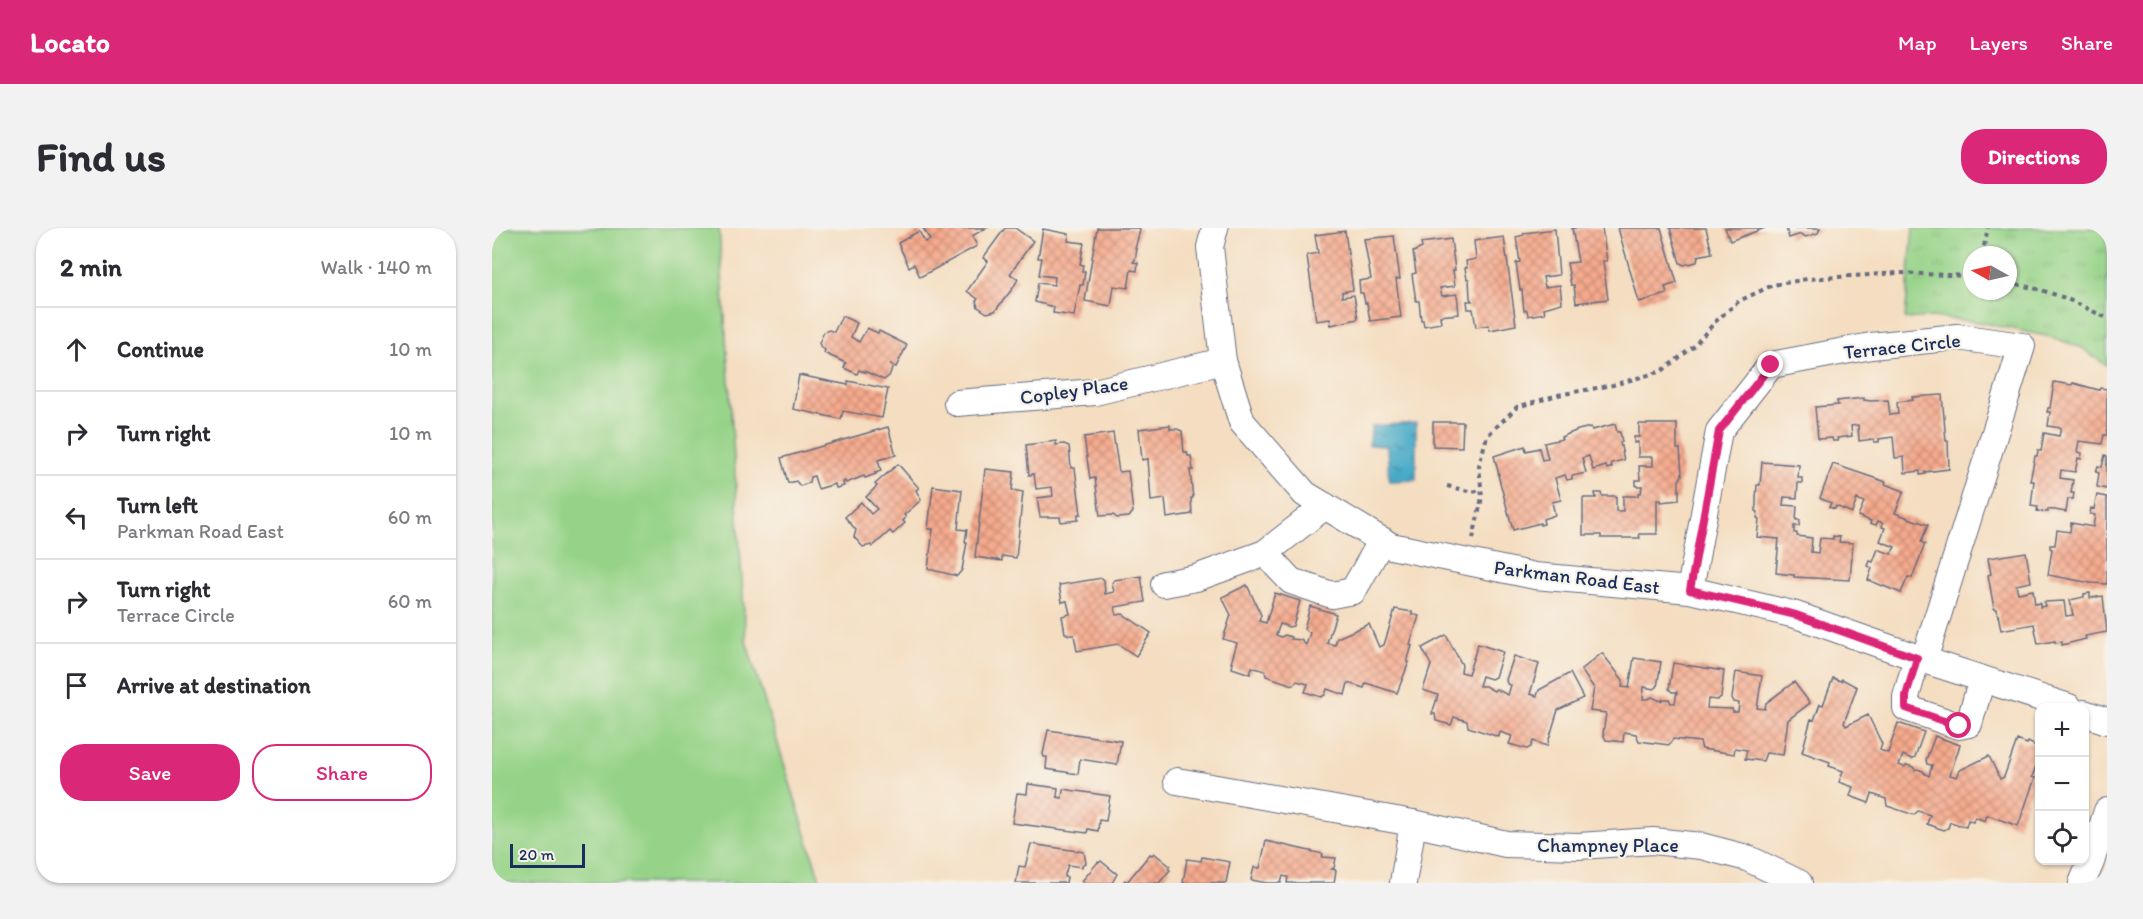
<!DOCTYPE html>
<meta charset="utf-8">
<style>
:root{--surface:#fff;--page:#f2f2f3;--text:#2b2b33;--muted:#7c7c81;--line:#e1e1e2;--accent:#db2777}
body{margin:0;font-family:Itim,sans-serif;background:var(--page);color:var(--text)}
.controls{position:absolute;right:18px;bottom:18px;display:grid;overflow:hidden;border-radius:12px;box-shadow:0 2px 4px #0004}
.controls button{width:54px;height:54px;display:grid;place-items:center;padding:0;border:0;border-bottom:2px solid var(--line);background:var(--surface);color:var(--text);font:30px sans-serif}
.compass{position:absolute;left:1471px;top:18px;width:54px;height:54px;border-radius:50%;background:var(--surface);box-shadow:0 2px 4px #0004;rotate:278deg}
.scale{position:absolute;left:18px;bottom:15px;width:75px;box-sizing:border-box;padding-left:6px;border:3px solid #1b2f5e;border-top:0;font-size:16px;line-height:21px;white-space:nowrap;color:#1b2f5e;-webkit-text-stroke:4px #f7f3e8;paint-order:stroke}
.stop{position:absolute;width:18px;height:18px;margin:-14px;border:4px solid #db2777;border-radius:50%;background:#fff}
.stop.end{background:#db2777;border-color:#fff;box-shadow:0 2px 6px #0008}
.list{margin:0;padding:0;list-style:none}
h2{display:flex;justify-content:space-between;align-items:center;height:78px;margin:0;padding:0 24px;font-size:26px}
h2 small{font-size:20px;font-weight:400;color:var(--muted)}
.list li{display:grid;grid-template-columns:39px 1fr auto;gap:18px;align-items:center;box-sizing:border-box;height:84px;padding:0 24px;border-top:2px solid var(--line)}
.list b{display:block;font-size:22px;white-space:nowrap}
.list p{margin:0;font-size:20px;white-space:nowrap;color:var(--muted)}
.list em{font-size:20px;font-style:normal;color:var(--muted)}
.actions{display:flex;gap:12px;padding:18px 24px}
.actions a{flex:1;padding:14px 0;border:2px solid var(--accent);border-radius:24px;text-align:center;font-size:21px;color:var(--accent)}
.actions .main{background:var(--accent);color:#fff}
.icon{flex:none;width:33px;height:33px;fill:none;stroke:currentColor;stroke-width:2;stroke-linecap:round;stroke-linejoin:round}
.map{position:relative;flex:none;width:1615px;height:655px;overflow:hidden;border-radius:24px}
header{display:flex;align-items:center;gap:36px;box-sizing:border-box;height:84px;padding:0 30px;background:var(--accent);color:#fff}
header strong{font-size:28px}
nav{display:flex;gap:33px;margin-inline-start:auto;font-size:21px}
.intro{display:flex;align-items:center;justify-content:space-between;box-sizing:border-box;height:144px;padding:0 36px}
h1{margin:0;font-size:42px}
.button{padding:15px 27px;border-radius:24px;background:var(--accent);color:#fff;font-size:21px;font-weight:700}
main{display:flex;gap:36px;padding:0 36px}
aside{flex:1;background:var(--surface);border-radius:24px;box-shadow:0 2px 4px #0004}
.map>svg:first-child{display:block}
.grass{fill:#96d388;stroke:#588173;stroke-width:1.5}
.park{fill:url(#park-tufts);stroke:#588173;stroke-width:1.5;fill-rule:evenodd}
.water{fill:url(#water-ripples);stroke:#316c92;stroke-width:1.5}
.building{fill:url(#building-cross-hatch)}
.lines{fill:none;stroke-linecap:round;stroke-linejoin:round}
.minor-casing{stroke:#676c80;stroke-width:28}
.path{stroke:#676c80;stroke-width:4;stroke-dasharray:4.5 4.5;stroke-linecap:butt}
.minor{stroke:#fff;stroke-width:26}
.route{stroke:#db2777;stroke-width:8}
.labels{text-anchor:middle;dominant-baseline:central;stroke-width:4.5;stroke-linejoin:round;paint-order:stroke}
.street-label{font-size:20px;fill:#1b2f5e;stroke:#f7f3e8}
</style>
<header>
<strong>Locato</strong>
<nav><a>Map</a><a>Layers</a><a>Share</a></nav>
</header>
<div class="intro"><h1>Find us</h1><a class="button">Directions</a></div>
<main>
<aside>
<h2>2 min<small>Walk · 140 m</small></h2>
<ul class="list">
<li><svg class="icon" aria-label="ahead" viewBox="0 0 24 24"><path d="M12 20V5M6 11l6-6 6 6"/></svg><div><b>Continue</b></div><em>10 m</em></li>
<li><svg class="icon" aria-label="right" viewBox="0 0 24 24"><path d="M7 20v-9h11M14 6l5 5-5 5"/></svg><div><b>Turn right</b></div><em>10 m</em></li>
<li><svg class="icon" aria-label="left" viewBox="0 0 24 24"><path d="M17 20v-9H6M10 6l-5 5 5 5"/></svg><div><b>Turn left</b><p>Parkman Road East</p></div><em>60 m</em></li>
<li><svg class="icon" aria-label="right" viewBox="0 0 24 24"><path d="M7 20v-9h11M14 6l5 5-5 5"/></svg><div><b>Turn right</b><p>Terrace Circle</p></div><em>60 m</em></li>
<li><svg class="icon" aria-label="arrive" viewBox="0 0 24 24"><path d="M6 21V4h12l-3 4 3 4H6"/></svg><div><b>Arrive at destination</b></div></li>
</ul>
<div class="actions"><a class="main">Save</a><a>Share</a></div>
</aside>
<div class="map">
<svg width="1615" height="655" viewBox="0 0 1615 655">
<defs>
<pattern id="park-tufts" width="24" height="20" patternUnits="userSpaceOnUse" patternTransform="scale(1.5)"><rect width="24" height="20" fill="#96d388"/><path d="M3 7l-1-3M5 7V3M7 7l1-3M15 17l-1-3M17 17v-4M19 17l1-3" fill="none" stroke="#81b578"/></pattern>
<pattern id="water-ripples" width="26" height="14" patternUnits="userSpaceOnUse" patternTransform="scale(1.5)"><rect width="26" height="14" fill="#47aac7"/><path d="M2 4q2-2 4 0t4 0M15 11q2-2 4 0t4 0" fill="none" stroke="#3a8ba5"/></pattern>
<pattern id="building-cross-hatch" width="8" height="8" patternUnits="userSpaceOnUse" patternTransform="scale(1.5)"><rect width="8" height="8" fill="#f6aa8d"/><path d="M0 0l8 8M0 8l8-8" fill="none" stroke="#c68b76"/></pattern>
</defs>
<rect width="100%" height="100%" fill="#f7f3e8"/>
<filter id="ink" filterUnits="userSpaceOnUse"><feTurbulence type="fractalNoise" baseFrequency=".0167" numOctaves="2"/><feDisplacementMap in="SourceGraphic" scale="12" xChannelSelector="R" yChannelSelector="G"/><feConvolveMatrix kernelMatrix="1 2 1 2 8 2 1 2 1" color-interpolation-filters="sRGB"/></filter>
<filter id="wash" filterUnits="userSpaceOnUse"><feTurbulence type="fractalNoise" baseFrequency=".008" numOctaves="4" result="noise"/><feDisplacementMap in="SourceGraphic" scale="24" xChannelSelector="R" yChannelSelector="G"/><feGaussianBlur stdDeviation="1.35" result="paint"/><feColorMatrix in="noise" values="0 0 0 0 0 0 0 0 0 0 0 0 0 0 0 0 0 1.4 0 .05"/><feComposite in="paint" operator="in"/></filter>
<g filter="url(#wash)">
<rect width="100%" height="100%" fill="#f4ddc0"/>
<path class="grass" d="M0,0H227L254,413L329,655H0Z"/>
<path class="park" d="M1421,0H1615V138L1590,120L1559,109L1487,94L1441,89L1413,91ZM1480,27H1516V63H1480Z"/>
<path class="water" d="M924,195V252L897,253L895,218L877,217L880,198Z"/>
<g id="blocks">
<g class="building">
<path d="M431,0H494L480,8L485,18L428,49L422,36L417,39L406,15L427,3L433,14L438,12Z"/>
<path d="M513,0H523L541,13L518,46L526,51L521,60L503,83L495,85L486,79L484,73L486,71L475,63L496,33L491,30Z"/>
<path d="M605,0H647L648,2L643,21H645L643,32L641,34L646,35L645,43L639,42L636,60L622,58L619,78L593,73Z"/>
<path d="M1080,0H1110L1115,33H1111L1116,71L1084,75L1082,57H1079L1075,35L1086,34Z"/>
<path d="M1126,0H1169L1185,55L1173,59L1175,66L1147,74Z"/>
<path d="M1178,0H1214L1220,25L1206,28L1205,34L1192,37L1188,35Z"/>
<path d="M1233,0H1273L1238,13Z"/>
<path d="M1294,0H1328L1326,5L1314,9L1309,6L1297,10Z"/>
<path d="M551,1L577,6L576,13L592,15L588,36L591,37L590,43H593L591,57H588L582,88L561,85L562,79L543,74L546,55L562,57L563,49L547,47L550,30H546Z"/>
<path d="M1063,1L1067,47L1051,49L1053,59L1068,57L1070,75L1052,80L1053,85L1036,88L1035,82L1032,83L1030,62H1028L1024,35L1028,34L1024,9L1032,7V5Z"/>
<path d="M853,3L861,62L850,64V69L862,67L866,91L839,97L838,91L824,93L815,27L826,25L823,7Z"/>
<path d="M902,8L908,51H904L909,89L878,93L875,75H873L871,65H868L867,53L879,51L872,11Z"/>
<path d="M1012,9L1024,97L998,102L997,97L984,99L981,81H976L975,73H980L978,70L977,51H975L973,40H975L974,33L984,31L982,13Z"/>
<path d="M959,11L963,42H961L963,58L948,60L950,68L965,66L967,86L948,88L949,95L932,98L931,92H929L927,73H924L920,46L924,45L921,24L930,20L929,15Z"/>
<path d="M350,88L365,95L359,109L367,114L375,100L386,105L387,103L415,117L404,139L399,137L400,141L397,148L392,152L372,143V144L367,142L365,146L352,140L354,135L332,125L333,122L329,120L327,115L332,104L337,102L342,104Z"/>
<path d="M307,147L356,157V153L396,161L390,190L351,183L349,191L301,181Z"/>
<path d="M1562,154L1580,157L1581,155L1607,162L1608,160L1615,161V207H1612L1610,216L1587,213L1585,224L1590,225L1589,231L1586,230L1583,244L1569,242L1568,250L1581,252L1579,265H1582L1581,271H1576L1574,284L1556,281V284L1545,283L1546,279L1539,278L1542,253H1538L1543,228H1545L1546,222L1549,223L1552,205L1567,208L1569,200L1556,198L1558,184H1555L1556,180H1558Z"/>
<path d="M1450,167L1454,213H1456L1457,241L1433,244V246L1428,247V243L1413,245L1412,229L1403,230L1401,209L1387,211V214H1382V211L1367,213L1366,197L1359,198L1360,208L1345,210L1346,213H1341L1340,210L1326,211L1323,179L1346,177L1345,173L1372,170V172L1379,173L1396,172L1398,187L1406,186L1405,174L1421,172L1420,169Z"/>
<path d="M941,194H971L970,219L941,218Z"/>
<path d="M1123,196L1125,204H1128L1130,214H1128L1132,232L1119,235L1120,239L1115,241L1114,238L1101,242L1097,228L1090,230L1094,245L1080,248V251L1075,252L1073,247L1063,250L1069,272L1060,274L1063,287L1051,291L1052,296L1048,297V295L1021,302L1006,247H1007L1002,228L1033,218L1034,223L1047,220L1050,232L1056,231L1052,215L1070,211L1069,209L1086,202L1099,199L1100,202Z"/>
<path d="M1147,196H1185V221H1188L1189,233L1190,247L1187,253V272L1169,274V272H1165V306H1147L1148,310H1109V307H1091V270H1104L1103,265H1109L1110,268H1124V283H1131V268H1146V265H1149L1150,258H1144V252H1148L1147,238H1161V229H1146V214L1142,215V209H1147Z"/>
<path d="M678,197V201H685L690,203L692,224H695L696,228H699L701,242H698L701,270H699L700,286L675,290L673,271L659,273L656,231L650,232L647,201Z"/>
<path d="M396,199L404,227L386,232L389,243L383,245L384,246L373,250L372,248L354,255L353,253L351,254L352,258L344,260L343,256L326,261L322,248L318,249L317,255L308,258L304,253L296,255L289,230Z"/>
<path d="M621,205L627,244L636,243L641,284L637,289L625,290L621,287L608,288L603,250L598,251L592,209Z"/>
<path d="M564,213V217L572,216L577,218L579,240H583L589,286H586V292L569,294L568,289H548L545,270L561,268L560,259L544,261L542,246L537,247L534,217Z"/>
<path d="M1613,227L1615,228V261L1605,259L1607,245L1604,244L1606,238L1610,239Z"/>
<path d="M1270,234L1307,237L1306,250H1310V255H1306L1305,270L1292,269L1291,277L1305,278L1304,292H1308L1307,298H1302V305H1305V308L1320,310L1319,324L1326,325L1328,310L1341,311V308L1348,309L1347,314L1361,315L1358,352L1302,349V347L1284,345L1287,311L1265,309L1267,291L1265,290L1266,284L1264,283V270L1265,257H1268Z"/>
<path d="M406,236L427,260L424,262L429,272L412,287L414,289L411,293L413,295L401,306L398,303L380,319L379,317L371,319L362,309L364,302L353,289L369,274L379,286L385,281L374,269L385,258L383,256Z"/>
<path d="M1341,236L1394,254L1393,256L1412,263L1403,285L1436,297L1429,314L1433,316L1420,350L1416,349L1409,365L1376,352L1380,340L1376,338L1378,333L1381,334L1386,321L1399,326L1403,319L1388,313L1393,300L1390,299L1391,295L1386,293L1384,297L1378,295L1379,293L1366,288L1372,274L1365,271L1360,285L1344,278L1343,281L1337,279L1339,275L1328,270Z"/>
<path d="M493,241L522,244L520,262L531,264L524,330L510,328V333L483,329Z"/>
<path d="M441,258L470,262L466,301L475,302L473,314H475L470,342L465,348L436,341L441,301H436Z"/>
<path d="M1605,267L1615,269V356L1599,355L1556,347L1560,321L1558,320V317H1563L1565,302L1578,304L1579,295L1601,299L1603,287L1598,286L1599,280L1602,281Z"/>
<path d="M1534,324L1539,354L1524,357L1526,365L1541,362L1543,376L1548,375V379L1553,378L1552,374L1572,373L1574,388L1581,387L1578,372L1592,369V366L1598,365V370L1611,368L1615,404L1593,408L1594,411L1570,417V414L1563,415V413L1546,416L1542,396L1509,402L1505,381H1502L1496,347L1499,346L1496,330Z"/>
<path d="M649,348L653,374L623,379L624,387L631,386L659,405L644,428L626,416L585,423L582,407H577L573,405L570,388L578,386L575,373L570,374L567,357L610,350L612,352L613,366L622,364L620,355L622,352Z"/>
<path d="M755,357L769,387L767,393L774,395L783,365L808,373L801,398L797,399L788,396L784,407L789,409L793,407L799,409V411L809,412L814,417L818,405L812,401L818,378L844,386L835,415L843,417L845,410L877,396L887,419L892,417L903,381L920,384V386L927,388L918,417L920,418L915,434H917L905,465L874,455L872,460L856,455L853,467L835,461L833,467L829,469L813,464L816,456L805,453L801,457L774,448L773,443L760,439L758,446L740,440L741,435H739L745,415L731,411L739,387L730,369Z"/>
<path d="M954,407L970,437L969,444L976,446L986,416L1011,424L1003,449L999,451L990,448L987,458H993L1002,463L1004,461L1016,467L1019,457L1015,456L1014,452L1022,428L1047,436L1038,466L1045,468L1047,462L1078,445L1091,470L1066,482L1055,518L1041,513L1039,519L1035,521L1017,516L1020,508L1008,504L1007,509L976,499L975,493L962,489L959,497L944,493L943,486H940L946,467L931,462L939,437L930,420Z"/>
<path d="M1110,425L1131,452L1130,459L1137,460L1142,430L1169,434L1165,459L1162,461L1152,459L1151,471H1156L1160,469L1169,473L1171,471H1177L1179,475H1183L1185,464H1180L1177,461L1181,435L1232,443L1229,469L1225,472L1216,471L1215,480L1240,481L1241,484H1246L1247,475L1242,474L1240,470L1244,444L1270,448L1265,480L1273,481L1274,475L1302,454L1318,475L1296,492L1291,527L1274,525L1271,533L1253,531L1255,522L1243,520L1242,526L1210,521L1208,514L1181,511L1177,517L1147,513L1144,506L1132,504L1131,514L1114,512L1111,506L1114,485L1098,483L1102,460L1089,442Z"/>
<path d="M1341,450L1349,453L1350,451L1365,459L1352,495L1354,498L1376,487L1390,516L1388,522L1396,525L1406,495L1432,504L1423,529L1420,531L1411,527L1407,537L1412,539L1415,537L1421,539L1423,542L1425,541L1431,543L1433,546L1437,548L1440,537L1435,536L1434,532L1443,508L1468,517L1458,547L1465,549L1468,542L1497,528L1508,551L1512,549L1525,512L1535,516L1536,514L1548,520V527L1540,549L1543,550L1526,598L1495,587L1493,593L1483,589L1481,594L1476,592L1474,599L1458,594L1456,600L1452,602L1435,596L1438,587L1426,583L1422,587L1395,578L1394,571L1380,566L1377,575L1358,568L1361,559L1347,554L1351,543L1337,538L1338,534L1310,524L1319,491L1322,492L1328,476L1331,477Z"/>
<path d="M556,502L629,513L625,537L588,531L586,546L554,541L555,529H552L551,526Z"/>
<path d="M536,556L566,560L565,569L570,570L571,561L618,568L614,593L607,592L606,603L596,601L595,605L520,595L525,565L535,566Z"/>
<path d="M774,613L831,626L830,629L844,630L842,640L840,641L844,642L842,655H795L796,649L791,648L789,655H775L759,652L762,639L768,640Z"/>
<path d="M539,616L592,624L594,635L590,637V639L576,637L572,649H575L574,655H524L527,638L533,639Z"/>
<path d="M662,625L678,638L676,640L678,642L667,655H630L633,652L635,654L658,626L660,627Z"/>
<path d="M710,629L738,634L734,655H691L695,631L709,633Z"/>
<path d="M609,633L625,646L620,655H592L590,653L606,634L607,635Z"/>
</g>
</g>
</g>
<g filter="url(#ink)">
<use href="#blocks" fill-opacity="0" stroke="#676c80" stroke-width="1.5"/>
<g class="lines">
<g class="minor-casing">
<g id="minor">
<path d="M723,0L718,19L731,133L750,194L813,266L899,318L1043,348L1198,362L1304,387L1432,432L1577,479"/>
<path d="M465,175L603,164L731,133"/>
<path d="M773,325L799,353L840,367L861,363L890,312"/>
<path d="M672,356L704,350L773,325L833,278"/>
<path d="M1198,362L1227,203L1279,137L1379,118L1465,109L1530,118L1432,432"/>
<path d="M1425,430L1414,469V480L1467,498L1477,496L1490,451"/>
<path d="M1592,485L1615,493"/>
<path d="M685,553L921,595L1014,616L1087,618L1161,613L1209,618L1255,630L1307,655"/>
<path d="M911,655L921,595"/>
<path d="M1590,655L1599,634L1615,583"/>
</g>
</g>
<g class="path">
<path d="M1490,27L1496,0"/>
<path d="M1516,54L1549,62L1573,70L1615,90"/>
<path d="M955,258L980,264L989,262"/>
<path d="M981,311L990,269L987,237L995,208L1025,179L1066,167L1121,157L1170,143L1201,119L1224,93L1247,73L1281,57L1315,51L1406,45L1480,48"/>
</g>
<use href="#minor" class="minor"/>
</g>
</g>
<g class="lines" filter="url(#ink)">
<path class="route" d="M1279,137L1227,203L1198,362L1304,387L1425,430L1414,468V480L1467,498"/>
</g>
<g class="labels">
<g class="street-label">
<text transform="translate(1410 118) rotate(-6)">Terrace Circle</text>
<text transform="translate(582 162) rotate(-8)">Copley Place</text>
<text transform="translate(1085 349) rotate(7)">Parkman Road East</text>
<text x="1116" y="617">Champney Place</text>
</g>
</g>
</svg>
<div class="controls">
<button>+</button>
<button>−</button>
<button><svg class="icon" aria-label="locate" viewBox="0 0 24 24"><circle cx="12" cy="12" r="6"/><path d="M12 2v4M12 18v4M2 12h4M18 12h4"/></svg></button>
</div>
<svg class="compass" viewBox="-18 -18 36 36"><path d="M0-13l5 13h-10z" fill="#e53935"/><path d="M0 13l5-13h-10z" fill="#7c7c81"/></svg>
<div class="scale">20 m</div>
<div class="stop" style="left:1467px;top:498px"></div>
<div class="stop end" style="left:1279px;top:137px"></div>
</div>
</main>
